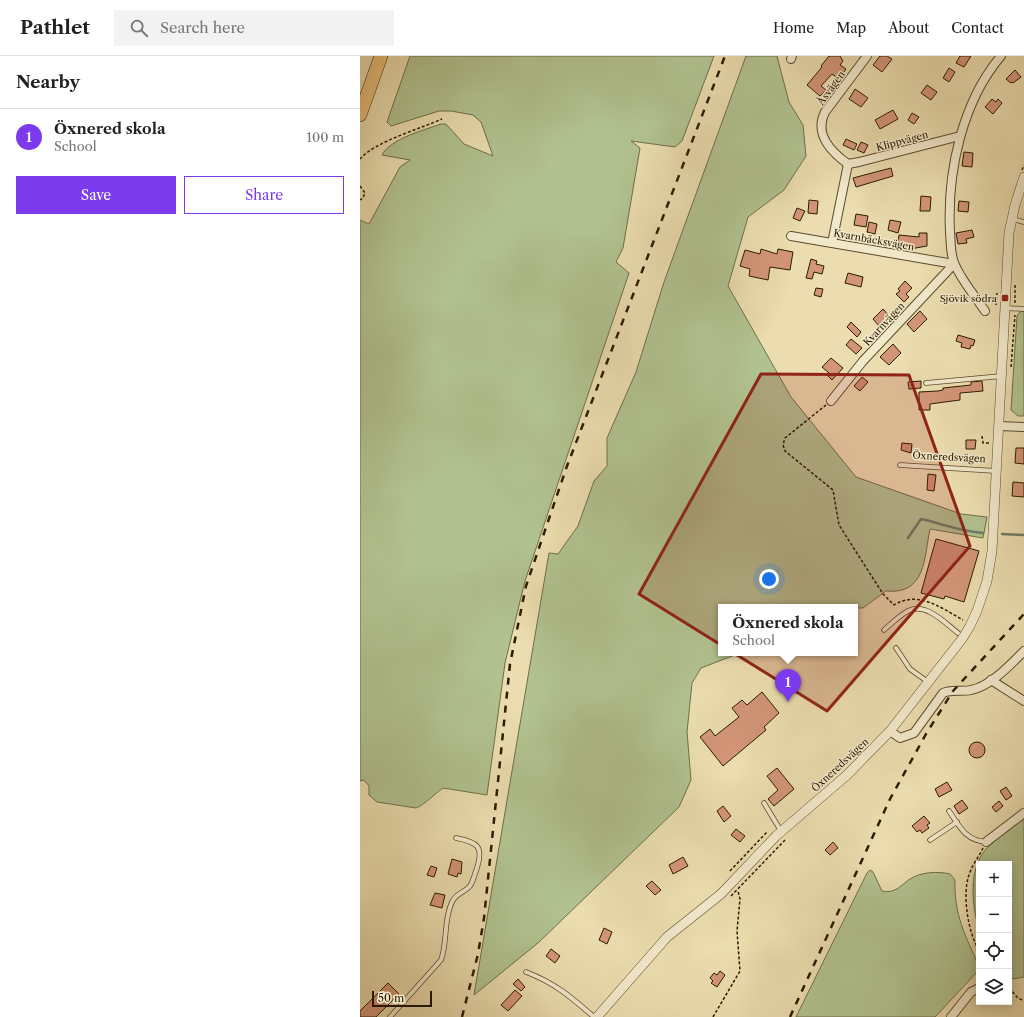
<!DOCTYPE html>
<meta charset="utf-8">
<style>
:root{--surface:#fff;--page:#f2f2f2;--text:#222;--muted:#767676;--line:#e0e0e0;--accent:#7c3aed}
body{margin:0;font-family:"Libre Caslon Text",serif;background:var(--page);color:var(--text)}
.controls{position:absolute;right:12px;bottom:12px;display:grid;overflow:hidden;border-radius:0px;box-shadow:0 2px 10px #0003}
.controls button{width:36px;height:36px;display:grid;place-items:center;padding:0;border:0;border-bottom:1px solid var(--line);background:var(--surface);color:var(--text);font:20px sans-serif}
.scale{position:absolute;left:12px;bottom:10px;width:60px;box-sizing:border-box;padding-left:4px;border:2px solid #2b1b02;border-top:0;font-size:11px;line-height:14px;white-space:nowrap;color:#2b1b02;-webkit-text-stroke:3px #f2e9cb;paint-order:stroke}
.you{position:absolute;left:409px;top:523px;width:14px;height:14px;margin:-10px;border:3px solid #fff;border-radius:50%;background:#1a73e8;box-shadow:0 0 0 6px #1a73e833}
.badge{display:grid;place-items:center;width:26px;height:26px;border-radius:50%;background:var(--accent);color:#fff;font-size:13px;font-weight:700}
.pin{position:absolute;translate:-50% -33px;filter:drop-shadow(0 1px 2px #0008)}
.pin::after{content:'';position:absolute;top:21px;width:14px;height:12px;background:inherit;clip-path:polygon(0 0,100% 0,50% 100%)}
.popup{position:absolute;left:358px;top:548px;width:140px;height:52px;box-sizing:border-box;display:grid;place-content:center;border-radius:0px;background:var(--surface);filter:drop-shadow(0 1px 3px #0005);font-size:13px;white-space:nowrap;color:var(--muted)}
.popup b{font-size:15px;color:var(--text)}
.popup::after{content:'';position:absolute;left:50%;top:100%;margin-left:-8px;border:8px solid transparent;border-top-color:var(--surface)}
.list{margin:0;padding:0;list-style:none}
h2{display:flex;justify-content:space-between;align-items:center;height:52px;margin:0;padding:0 16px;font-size:17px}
h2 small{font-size:13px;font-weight:400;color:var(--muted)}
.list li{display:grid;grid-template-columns:26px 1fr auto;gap:12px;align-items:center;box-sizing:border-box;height:56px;padding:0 16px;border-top:1px solid var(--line)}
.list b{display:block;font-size:15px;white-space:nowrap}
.list p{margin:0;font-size:13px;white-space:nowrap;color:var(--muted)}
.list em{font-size:13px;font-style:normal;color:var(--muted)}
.actions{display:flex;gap:8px;padding:12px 16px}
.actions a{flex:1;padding:9px 0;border:1px solid var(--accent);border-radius:0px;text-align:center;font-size:14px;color:var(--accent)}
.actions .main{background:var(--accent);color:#fff}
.icon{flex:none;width:22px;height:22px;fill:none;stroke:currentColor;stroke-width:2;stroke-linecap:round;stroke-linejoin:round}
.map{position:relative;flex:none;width:664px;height:961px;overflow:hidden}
header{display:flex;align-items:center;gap:24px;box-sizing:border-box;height:56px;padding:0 20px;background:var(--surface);border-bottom:1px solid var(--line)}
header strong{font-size:19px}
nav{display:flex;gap:22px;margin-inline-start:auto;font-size:14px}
.search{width:280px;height:36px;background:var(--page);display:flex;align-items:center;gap:10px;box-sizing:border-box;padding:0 14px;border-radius:0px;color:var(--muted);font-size:15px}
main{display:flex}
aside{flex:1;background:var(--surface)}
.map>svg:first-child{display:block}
.green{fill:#b1c290;stroke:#6e6e49}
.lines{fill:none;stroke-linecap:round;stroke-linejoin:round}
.stream{stroke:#6d7c65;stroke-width:2.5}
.building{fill:#d39578;stroke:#2b1b02}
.service-casing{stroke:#5b4c2d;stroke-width:5.5}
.minor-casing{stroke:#5b4c2d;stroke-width:10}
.tertiary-casing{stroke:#5b4c2d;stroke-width:10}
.trunk-casing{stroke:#2b1b02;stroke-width:14}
.path{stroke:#2b1b02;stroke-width:1.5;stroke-dasharray:3 2;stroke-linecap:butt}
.service{stroke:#f2e9cb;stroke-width:4}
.minor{stroke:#f2e9cb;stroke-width:8}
.tertiary{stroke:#f2e9cb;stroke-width:9}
.trunk{stroke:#e6be78;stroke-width:13}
.rail{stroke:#2b1b02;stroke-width:2.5;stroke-dasharray:7 7;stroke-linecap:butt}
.marked{fill:#8f2418;fill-opacity:0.2;stroke:#8f2418;stroke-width:3;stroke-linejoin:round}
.poi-dot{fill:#8f2418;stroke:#f2e9cb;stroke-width:1.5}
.labels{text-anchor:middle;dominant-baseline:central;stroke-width:3;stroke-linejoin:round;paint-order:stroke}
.street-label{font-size:10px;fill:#2b1b02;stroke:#f2e9cb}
.poi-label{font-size:10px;fill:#2b1b02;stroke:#f2e9cb;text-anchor:end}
</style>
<header>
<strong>Pathlet</strong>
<div class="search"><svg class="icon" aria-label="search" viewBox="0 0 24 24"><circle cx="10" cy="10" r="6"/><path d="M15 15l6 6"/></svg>Search here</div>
<nav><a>Home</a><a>Map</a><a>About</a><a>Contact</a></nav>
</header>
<main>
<aside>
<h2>Nearby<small></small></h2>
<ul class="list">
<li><span class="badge">1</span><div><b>Öxnered skola</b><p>School</p></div><em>100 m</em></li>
</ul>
<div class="actions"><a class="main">Save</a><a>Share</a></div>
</aside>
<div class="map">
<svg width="664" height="961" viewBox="0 0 664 961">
<rect width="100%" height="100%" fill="#ebddaf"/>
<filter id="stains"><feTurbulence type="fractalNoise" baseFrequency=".005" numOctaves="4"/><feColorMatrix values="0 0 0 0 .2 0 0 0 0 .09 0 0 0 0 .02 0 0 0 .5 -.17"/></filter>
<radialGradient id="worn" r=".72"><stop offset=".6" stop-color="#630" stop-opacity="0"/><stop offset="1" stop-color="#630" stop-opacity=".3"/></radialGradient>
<g class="green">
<path d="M50,0H354L322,85L315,91L271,85L280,92L263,192L256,206L269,217L165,525L145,607L127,739L83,732C74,738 66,748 56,752L17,746L9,739V730L4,724L0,725V164L9,168L40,111L50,104L22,99C30,83 64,74 81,68H86L104,88L133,100L121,66L113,59L91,55H79L31,70L27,66Z"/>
<path d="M386,0H417L429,46L443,69L446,100L424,134L388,161L368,230L431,341L496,421L601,458L627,461L623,482L570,473C564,502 566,539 526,535L503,552L361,551V597H380L341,612L332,627L327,676L331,724L319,751L178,887L114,939L189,497L198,498L218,470L234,425L247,410V382L276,316L304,226Z"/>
<path d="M663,255L664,256V360H658L651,354L657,260L660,256Z"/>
<path d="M664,762V921L653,923L649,921V808H619V874C612,849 608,814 626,793C637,782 652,772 664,762Z"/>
<path d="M510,814L513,816L522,835C535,838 540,830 550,823C561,816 577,815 590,818L595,824C594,859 605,879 619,910V914L575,961H436L507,817Z"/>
</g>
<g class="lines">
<g class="stream">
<path d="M642,478L664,479"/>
<path d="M548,482L561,463C584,468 598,475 623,477"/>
</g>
</g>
<g class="building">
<path d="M469,0H480L483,5L480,9L486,13L479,23L472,18L461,30L466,34L460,40L447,29L462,11L461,10Z"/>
<path d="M520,0H527L532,3L522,16L513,9Z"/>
<path d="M600,0H611L604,11L596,7Z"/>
<path d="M589,12L595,16L589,26L583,22Z"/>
<path d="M655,14L661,21L653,27L652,26L651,27L646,23Z"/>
<path d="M567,29L577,36L571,44L561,37Z"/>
<path d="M495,33L508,42L501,51L489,43Z"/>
<path d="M632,43L636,46L638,43L642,47L633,58L625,51Z"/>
<path d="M533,54L538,63L520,73L515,64Z"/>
<path d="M552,57L559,61L554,68L548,64Z"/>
<path d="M486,83L497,88L494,94L483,89Z"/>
<path d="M501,86L508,89L504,97L497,94Z"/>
<path d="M604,96L613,97L612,111L602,110Z"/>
<path d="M531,112L533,120L496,131L493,122Z"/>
<path d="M561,140L571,141L570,155H560Z"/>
<path d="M449,144L458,145L457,158L448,157Z"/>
<path d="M599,145L609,146L608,156L598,155Z"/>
<path d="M437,152L445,155L440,165L433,162Z"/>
<path d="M496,158L508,160L506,171L494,169Z"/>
<path d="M530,164L541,166L538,177L528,174Z"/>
<path d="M509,166L517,168L515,178L507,176Z"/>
<path d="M612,174L614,181L606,183L607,187L598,188L596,177Z"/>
<path d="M559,177H567V190L550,193V188L538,187L539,179L559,181Z"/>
<path d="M401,193L417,198L418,193L433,196L430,214L410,211L408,224L389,220L390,213L380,210L385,194L400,198Z"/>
<path d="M451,203L457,205L456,208L464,210L462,218L454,216L452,223L446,222Z"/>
<path d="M488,217L503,221L501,231L485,227Z"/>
<path d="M545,225L552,232L546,238L549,241L544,246L536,238L540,235L538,233Z"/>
<path d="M456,232L463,233L461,241L454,239Z"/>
<path d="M523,253L530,261L520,271L513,263Z"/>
<path d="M560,255L567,263L554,276L547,268Z"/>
<path d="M491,266L501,276L497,281L487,271Z"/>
<path d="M598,279L615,284L613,290L611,289L610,293L601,291L602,287L596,285Z"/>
<path d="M491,283L502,292L496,298L486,289Z"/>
<path d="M533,288L541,297L529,309L520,301Z"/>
<path d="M471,302L483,312L472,324L467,319L469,317L462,311Z"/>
<path d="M502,321L508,326L500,335L494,330Z"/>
<path d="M561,325V332L549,333L548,326Z"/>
<path d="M622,325L623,335L600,337V344L570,348V354H559V336L578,335L583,334V332L611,329V326Z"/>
<path d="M606,384H616L615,393H606Z"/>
<path d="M542,387L552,388L551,397L541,394Z"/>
<path d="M656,392H664V408L655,407Z"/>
<path d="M568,418L576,419L574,435L567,434Z"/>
<path d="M653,426L664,427V441L652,440Z"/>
<path d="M576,483L619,495L604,546L585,540L584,543L561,537Z"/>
<path d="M402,636L419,657L404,671L406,674L363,710L340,681L350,673L355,680L379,661L372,652L382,644L387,649Z"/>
<circle cx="617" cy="694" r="8"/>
<path d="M417,712L434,733L414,750L408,743L418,734L407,720Z"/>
<path d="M587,726L592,734L579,741L575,733Z"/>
<path d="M646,731L652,740L646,744L640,735Z"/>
<path d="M602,744L608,752L599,758L594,750Z"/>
<path d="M639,745L643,750L636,756L632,751Z"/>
<path d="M363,750L371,760L364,766L357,755Z"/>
<path d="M564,760L570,767L567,769L569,772L562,777L560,774L557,776L552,770Z"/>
<path d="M376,773L385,780L380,786L371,779Z"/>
<path d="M473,786L478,792L470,799L465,794Z"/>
<path d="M323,801L328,810L313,818L309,809Z"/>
<path d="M92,803L102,806L101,818L98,817L97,821L88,818Z"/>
<path d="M71,810L77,812L74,821L67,819Z"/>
<path d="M292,825L301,834L295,839L286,830Z"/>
<path d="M75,837L85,839L82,852L70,849Z"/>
<path d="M244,872L252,876L247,888L239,884Z"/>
<path d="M191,893L200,900L195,907L186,900Z"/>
<path d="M360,915L365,919L357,931L351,927L353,925L350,922L354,917L357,919Z"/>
<path d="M158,923L165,931L161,935L153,928Z"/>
<path d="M28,927L39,938L16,961H0V955Z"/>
<path d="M155,934L162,940L148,955L141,949Z"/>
</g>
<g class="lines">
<g class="service-casing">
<g id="service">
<path d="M652,163L664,166"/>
<path d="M645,252L664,253"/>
<path d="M566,327L642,320"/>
<path d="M540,409L636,415"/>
<path d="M524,574C531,568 540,559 548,555C566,546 585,567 598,577"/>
<path d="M536,592L550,613L568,626"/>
<path d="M404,747L421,775"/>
<path d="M589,755C600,771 605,784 626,786"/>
<path d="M570,784L597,766"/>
<path d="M166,916C195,927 211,941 234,961"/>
<path d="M30,961L81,904C88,885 83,865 92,846C96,837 104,837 110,830C113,826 115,817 117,812C124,790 117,786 96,782"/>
</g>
</g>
<g class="minor-casing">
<g id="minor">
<path d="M431,3L432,0"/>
<path d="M488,108C470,95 454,78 465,56L507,0"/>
<path d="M488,108L499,106L600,80"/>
<path d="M431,180L594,208"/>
<path d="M472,187L488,108"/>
<path d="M625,255C615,240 602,225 595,209C590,199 591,186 590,176C587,116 602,46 641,0"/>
<path d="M471,345L503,305L594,208"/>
<path d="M639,370L664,371"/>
<path d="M631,624L664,645"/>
<path d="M530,675L540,682L554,677L583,637C590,633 603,636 611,634C631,630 650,609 664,595"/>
<path d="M626,786L664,757"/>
<path d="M591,961L611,936L619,932"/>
</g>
</g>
<g class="tertiary-casing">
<path id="tertiary" d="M237,961L307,881L361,838L416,780L487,719L530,675L602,583L610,570L617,555L627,525L632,495L649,177L655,149L664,121"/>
</g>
<g class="trunk-casing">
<path id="trunk" d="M0,59L21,0"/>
</g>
<g class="path">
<path d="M0,103C14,86 62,72 82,63"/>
<path d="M662,114L664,109"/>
<path d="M0,130L5,137L3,142L0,144"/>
<path d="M625,242L635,243"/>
<path d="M655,247V229"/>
<path d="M636,249L637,237"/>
<path d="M651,311L655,259"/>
<path d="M466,349L425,382L423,389L425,395L473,434L479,469L523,538L534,549C559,534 581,552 603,564"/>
<path d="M622,380L623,387H630"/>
<path d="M370,815L407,776"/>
<path d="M371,840L425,784"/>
<path d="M619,894C608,877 602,838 609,819C612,809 619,801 623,792"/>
<path d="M649,932L658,942L664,945"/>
<path d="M353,961L380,915L377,875L380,843L378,835"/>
</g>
<use href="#service" class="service"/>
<use href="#minor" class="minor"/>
<use href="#tertiary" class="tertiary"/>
<use href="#trunk" class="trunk"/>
<g class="rail">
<path d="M102,961L118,898L124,862L150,608L166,530L207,410L365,0"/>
<path d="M430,961L530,743L566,678L593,635L664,558"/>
</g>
</g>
<path class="marked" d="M401,318L549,319L610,490L467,655L279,538Z"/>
<rect class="poi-dot" x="641" y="238" width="8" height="8" rx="2"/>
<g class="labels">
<g class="street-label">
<text transform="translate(471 32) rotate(-54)">Åsvägen</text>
<text transform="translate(542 85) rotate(-15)">Klippvägen</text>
<text transform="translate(514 184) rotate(10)">Kvarnbäcksvägen</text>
<text transform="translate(524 268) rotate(-47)">Kvarnvägen</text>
<text transform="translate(589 401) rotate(3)">Öxneredsvägen</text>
<text transform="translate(480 709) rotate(-43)">Öxneredsvägen</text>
</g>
<g class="poi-label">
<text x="637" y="242">Sjövik södra</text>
</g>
</g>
<rect width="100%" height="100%" filter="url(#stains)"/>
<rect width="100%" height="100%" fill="url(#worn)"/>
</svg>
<div class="controls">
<button>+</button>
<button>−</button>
<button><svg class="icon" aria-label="locate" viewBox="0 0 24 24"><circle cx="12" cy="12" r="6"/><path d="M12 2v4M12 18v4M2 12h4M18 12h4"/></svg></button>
<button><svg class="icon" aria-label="layers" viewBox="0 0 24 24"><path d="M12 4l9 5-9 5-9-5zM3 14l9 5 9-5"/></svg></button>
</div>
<div class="scale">50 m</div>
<div class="you"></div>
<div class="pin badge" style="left:428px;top:646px">1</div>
<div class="popup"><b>Öxnered skola</b>School</div>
</div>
</main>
